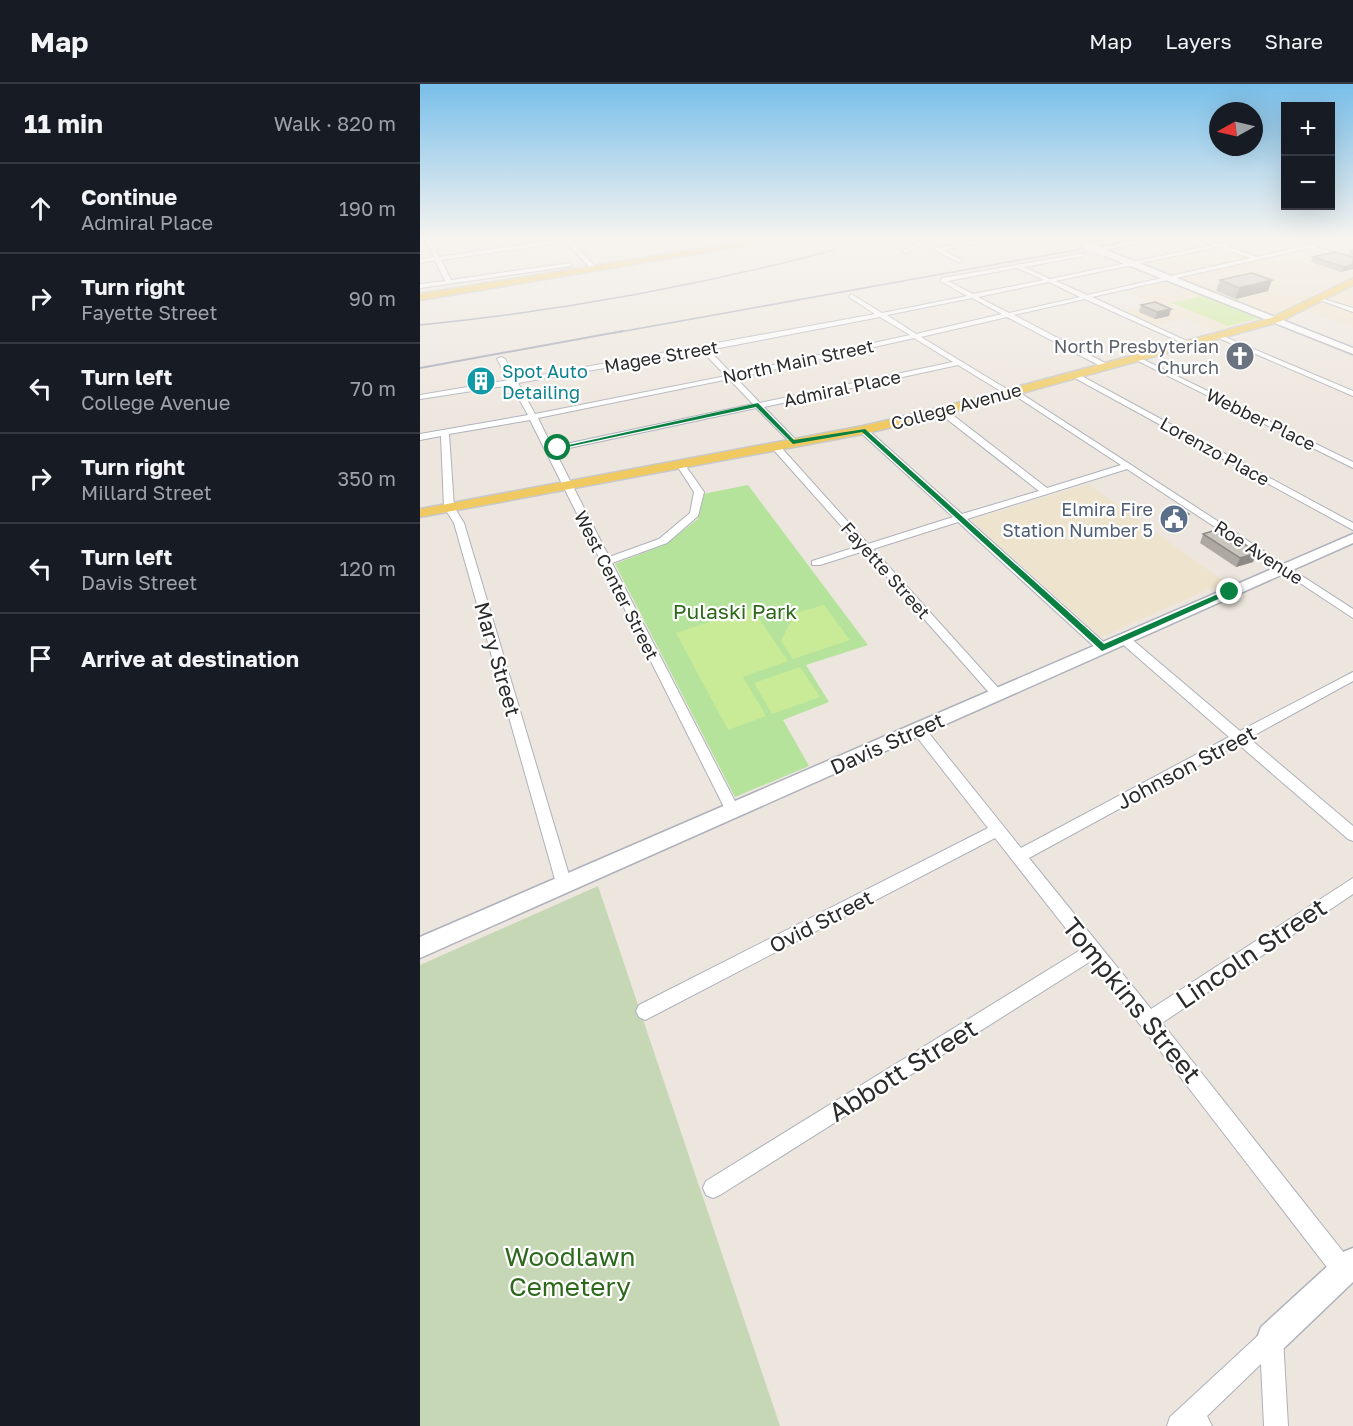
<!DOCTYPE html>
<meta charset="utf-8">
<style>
:root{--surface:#171b24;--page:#20242c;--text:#f1f3f6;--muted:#9ea1a6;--line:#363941}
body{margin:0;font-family:"Golos Text",sans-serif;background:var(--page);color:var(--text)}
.controls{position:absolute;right:18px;top:18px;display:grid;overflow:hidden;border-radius:0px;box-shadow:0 6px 24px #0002}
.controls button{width:54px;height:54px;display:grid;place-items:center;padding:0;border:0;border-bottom:2px solid var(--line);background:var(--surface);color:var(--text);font:30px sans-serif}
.compass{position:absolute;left:789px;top:18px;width:54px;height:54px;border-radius:50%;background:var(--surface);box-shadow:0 6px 24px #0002;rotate:262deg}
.stop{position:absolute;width:18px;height:18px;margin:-14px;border:4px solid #0b8043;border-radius:50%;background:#fff}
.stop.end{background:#0b8043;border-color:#fff;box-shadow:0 2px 6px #0008}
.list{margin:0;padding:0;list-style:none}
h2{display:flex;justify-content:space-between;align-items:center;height:78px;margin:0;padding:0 24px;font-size:26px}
h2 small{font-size:20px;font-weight:400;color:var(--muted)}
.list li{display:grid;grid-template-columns:39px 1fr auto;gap:18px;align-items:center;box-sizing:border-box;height:90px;padding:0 24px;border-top:2px solid var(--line)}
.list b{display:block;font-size:22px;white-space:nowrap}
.list p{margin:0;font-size:20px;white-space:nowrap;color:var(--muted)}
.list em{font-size:20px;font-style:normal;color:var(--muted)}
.icon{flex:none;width:33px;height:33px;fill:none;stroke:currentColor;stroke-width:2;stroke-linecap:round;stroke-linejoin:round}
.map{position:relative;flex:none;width:933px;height:1342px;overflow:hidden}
header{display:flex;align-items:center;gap:36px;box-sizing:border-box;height:84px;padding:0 30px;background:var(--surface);border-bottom:2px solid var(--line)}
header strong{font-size:28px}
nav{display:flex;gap:33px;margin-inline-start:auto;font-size:21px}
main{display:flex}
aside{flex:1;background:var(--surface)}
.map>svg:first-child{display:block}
.education{fill:#eee3cd}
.green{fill:#b5e39b}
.cemetery{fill:#c6d7b5}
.pitch{fill:#c9ea96}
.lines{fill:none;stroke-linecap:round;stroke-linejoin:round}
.street-casing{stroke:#aeb1bb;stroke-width:2}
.secondary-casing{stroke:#aeb1bb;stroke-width:3}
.primary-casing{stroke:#c8c8c8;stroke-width:3}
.street{fill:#fff;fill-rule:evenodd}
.secondary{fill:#fff;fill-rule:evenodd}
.primary{fill:#f0ca60;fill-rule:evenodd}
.rail-far1{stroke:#a0a4b5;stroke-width:1.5}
.rail{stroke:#a0a4b5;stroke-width:2}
.secondary-bridge-casing{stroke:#aeb1bb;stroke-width:9;stroke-linecap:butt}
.secondary-bridge{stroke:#fff;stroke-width:8}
.wall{fill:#ada9a2}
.shaded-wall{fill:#8d8984}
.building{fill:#c9c4bc;stroke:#8d8984;stroke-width:1.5}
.route{fill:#0b8043}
.labels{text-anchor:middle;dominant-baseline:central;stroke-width:4.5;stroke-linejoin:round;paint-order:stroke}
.far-worship-label{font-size:18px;fill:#5b616d;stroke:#fff;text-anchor:end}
.far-street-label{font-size:18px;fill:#2b2b2b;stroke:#fff}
.far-culture-label{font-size:18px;fill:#0d838f;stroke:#fff;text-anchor:start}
.far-service-label{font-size:18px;fill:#4e5e75;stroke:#fff;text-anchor:end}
.park-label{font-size:21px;fill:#2d691b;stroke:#fff}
.street-label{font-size:21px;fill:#2b2b2b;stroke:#fff}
.near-street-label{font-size:26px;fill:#2b2b2b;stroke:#fff}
.near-park-label{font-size:26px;fill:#2d691b;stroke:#fff}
</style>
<header>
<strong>Map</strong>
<nav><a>Map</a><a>Layers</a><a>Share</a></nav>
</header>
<main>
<aside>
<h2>11 min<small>Walk · 820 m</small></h2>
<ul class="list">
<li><svg class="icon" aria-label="ahead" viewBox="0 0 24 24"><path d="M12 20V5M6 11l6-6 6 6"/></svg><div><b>Continue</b><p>Admiral Place</p></div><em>190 m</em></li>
<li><svg class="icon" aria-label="right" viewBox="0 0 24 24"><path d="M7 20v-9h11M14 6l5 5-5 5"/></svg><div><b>Turn right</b><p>Fayette Street</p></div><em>90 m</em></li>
<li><svg class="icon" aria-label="left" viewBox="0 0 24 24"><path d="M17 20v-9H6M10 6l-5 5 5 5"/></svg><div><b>Turn left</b><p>College Avenue</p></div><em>70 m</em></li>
<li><svg class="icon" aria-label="right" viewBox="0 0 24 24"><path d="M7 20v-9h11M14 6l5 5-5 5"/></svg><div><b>Turn right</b><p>Millard Street</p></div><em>350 m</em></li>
<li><svg class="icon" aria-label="left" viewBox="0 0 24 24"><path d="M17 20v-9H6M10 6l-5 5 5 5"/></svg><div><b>Turn left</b><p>Davis Street</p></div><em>120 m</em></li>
<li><svg class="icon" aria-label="arrive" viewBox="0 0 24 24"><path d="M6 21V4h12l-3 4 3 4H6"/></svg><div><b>Arrive at destination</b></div></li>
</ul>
</aside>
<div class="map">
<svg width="933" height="1342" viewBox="0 0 933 1342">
<rect width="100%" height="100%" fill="#ede6de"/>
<g class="education">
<path d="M746,154H856L921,171L933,168V244L874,222L853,232L796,248L765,234L735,242L704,227L734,219L705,207L760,195L736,186L741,185L736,182L740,181L733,178L767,170L783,176L790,174L776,169L780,167Z"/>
<path d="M668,400L805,498L681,553L551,436Z"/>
</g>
<path class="green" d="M328,401L448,561L386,581L409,618L363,636L389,682L315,713L195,480L244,461L278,435L283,410Z"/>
<path class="cemetery" d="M178,802L360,1342H0V881Z"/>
<g class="pitch">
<path d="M783,212L839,234L808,242L752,219Z"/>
<path d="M404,521L430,556L373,575L361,557L375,529Z"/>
<path d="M332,524L368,577L323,593L346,632L308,646L256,549Z"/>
<path d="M380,583L400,613L352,630L334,599Z"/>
</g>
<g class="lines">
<g class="street-casing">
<g id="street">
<path d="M5,154H10L19,173L149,154L177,185L172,186L146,158L21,176L31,196L150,179L152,182L0,204V200L25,197L15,176L0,179V175L14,173Z"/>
<path d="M505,154H511L487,169L482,168Z"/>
<path d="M573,154H587L522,166L542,176L540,179L513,165Z"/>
<path d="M727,154H739L686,166L683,164Z"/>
<path d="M775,154H783L799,160L836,154L805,162L837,173L884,162L860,154C870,154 878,159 888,161C902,162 918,154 932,154L896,163L933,174V178L890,164L672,213L771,259L769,262L665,215L594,231L689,281V285H686L587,233L501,253L590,307L591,309L587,311L538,281L344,323L376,356L377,358L373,361L336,324L135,367L189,473L239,455L270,429L274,408L256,380L257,378H263L284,408L278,432L247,459L192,479L320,727L318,731L313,733L308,731L110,336L29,350L34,423L44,439L152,801L150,806L144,808L138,806L34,439L24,423L21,352L0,356V350L108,331L91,301L0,315V311L89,296L77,275L81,273L85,275L96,295L105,294L455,230L429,213L431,210L462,229L547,212L520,197L522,194L665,169L663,172L604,183L630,195L793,161ZM798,163L830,174L667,211L636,197ZM597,184L624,196L553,210L528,197ZM629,198L660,213L589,229L558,213ZM552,214L582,230L496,250L467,231ZM460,233L490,251L312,290L289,266ZM494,254L533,278L340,319L316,294ZM282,267L306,292L115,330L98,299ZM309,295L333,320L132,363L118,334Z"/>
<path d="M897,213L933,224V228L897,215Z"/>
<path d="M798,250L933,307V312L796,253Z"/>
<path d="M714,273H718L933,378V384L714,275Z"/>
<path d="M656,289L933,439V446L653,293V289Z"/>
<path d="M594,305L933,525V534L707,385L547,435L687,561L689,564L687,567H679L538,438L453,465L581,607L583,610L581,613H573L444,467L400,481H392V477L439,462L352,364V360H358L448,460L533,433L440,348V344H446L542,430L619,407L519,329V325H525L627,404L701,381L591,309L590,307Z"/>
<path d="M704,551L708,552L820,647L933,588V597L829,654L933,742V757L928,755L818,660L609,774L731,925L933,794V810L742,939L932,1179V1195L924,1198L916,1195L671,877L300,1111L293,1114L286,1111L283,1104L286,1097L662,865L575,754L231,933L225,936L219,933L216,927L219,921L568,744L493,648L491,645L493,642H503L601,764L809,653L700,558L698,555Z"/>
<path d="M852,1243L860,1246L863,1254L868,1342H844L841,1280L787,1332L792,1342H747L750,1333L844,1246Z"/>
</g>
</g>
<g class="secondary-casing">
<g id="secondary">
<path d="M645,154H655L671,162L665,163Z"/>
<path d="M680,166H686L933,264V270L680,170Z"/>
<path d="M933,450V459L0,874V853Z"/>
<path d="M933,1164V1198L863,1265L852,1269L841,1265L837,1254L841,1243L923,1168Z"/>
</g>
</g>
<g class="primary-casing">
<g id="primary">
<path d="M348,154H369L0,216V210Z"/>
<path d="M933,194V201L859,238L526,330L443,350L0,433V425L443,342L519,324L851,234Z"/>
</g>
</g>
<use href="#street" class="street"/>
<use href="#secondary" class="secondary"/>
<use href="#primary" class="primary"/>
<g class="rail-far1">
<path d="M0,241C140,227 278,202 414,166"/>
<path d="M194,249L722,154"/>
</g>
<path class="rail" d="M0,284L203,247"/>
<g class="secondary-bridge-casing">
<path id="secondary-bridge" d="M667,162L683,168"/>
</g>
<use href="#secondary-bridge" class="secondary-bridge"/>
</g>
<g class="wall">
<path d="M931,165H933V172L929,170Z"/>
<path d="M893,173H933V185L921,188L891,178Z"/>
<path d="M800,196L848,207L816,215L796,207Z"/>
<path d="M721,221L749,232L735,235L719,228Z"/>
<path d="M744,429L769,430L767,435L751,441L742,435Z"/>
<path d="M783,450L833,478L816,483L780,459Z"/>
</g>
<g class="shaded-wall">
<path d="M933,180V185L921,188L924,183Z"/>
<path d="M852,196L848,207L816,215L819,204Z"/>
<path d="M751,225L749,232L735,235L737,228Z"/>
<path d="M769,430L767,435L751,441L753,435Z"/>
<path d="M837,469L833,478L816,483L820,474Z"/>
</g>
<g class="building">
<path d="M915,168L933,173V180L924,183L893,173Z"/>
<path d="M832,189L852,196L819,204L800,196Z"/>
<path d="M735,218L751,225L737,228L721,221Z"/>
<path d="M760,424L769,430L753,435L744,429Z"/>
<path d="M802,444L837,469L820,474L783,450Z"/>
</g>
<linearGradient id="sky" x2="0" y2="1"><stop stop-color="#79bfea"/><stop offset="0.45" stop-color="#f7f4f0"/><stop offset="1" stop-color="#f7f4f0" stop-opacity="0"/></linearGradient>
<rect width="933" height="342" fill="url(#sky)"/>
<path class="route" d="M338,319L374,356L445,345L684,560L807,506L814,508L682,567L442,348L373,360L336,323L138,365L135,364Z"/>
<defs>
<g id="church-disc" transform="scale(1.5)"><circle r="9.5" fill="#6b7280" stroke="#fff"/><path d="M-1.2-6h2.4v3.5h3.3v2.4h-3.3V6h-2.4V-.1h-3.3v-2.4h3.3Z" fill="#fff"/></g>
<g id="building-disc" transform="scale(1.5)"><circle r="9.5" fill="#0f9aa8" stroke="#fff"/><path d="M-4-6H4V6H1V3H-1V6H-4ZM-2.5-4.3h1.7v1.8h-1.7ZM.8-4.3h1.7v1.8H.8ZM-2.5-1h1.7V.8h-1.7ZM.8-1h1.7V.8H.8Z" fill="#fff"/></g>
<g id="civic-disc" transform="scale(1.5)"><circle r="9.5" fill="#5c6f8a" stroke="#fff"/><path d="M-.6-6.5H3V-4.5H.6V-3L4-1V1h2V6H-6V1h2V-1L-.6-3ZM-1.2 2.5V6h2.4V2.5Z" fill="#fff"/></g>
</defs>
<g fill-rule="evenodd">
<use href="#church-disc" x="820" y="272"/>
<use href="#building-disc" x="61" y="297"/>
<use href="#civic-disc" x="754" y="435"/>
</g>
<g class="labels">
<g class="far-worship-label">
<text x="799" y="262">North Presbyterian<tspan x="799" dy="21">Church</tspan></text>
</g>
<g class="far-street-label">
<text transform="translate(241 272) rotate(-10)">Magee Street</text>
<text transform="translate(378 277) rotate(-12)">North Main Street</text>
<text transform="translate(422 304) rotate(-12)">Admiral Place</text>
<text transform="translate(536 322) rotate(-15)">College Avenue</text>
<text transform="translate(841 335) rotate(26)">Webber Place</text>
<text transform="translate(795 367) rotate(29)">Lorenzo Place</text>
<text transform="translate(839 468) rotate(33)">Roe Avenue</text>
<text transform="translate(466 486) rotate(48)">Fayette Street</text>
<text transform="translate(197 501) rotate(63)">West Center Street</text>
</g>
<g class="far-culture-label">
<text x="82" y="287">Spot Auto<tspan x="82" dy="21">Detailing</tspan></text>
</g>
<g class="far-service-label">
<text x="733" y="425">Elmira Fire<tspan x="733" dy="21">Station Number 5</tspan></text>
</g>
<g class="park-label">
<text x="315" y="527">Pulaski Park</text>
</g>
<g class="street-label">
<text transform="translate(78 575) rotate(74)">Mary Street</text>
<text transform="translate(467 659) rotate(-24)">Davis Street</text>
<text transform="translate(766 683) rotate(-28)">Johnson Street</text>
<text transform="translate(401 837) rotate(-27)">Ovid Street</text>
</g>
<g class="near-street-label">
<text transform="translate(831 869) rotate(-34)">Lincoln Street</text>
<text transform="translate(712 916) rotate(51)">Tompkins Street</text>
<text transform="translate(483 986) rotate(-32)">Abbott Street</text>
</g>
<g class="near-park-label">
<text x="150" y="1172">Woodlawn<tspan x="150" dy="30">Cemetery</tspan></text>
</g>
</g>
</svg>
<div class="controls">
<button>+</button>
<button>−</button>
</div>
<svg class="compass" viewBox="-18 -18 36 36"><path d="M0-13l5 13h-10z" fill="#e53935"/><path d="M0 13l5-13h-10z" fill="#9ea1a6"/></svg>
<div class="stop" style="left:138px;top:364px"></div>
<div class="stop end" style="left:810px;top:508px"></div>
</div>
</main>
